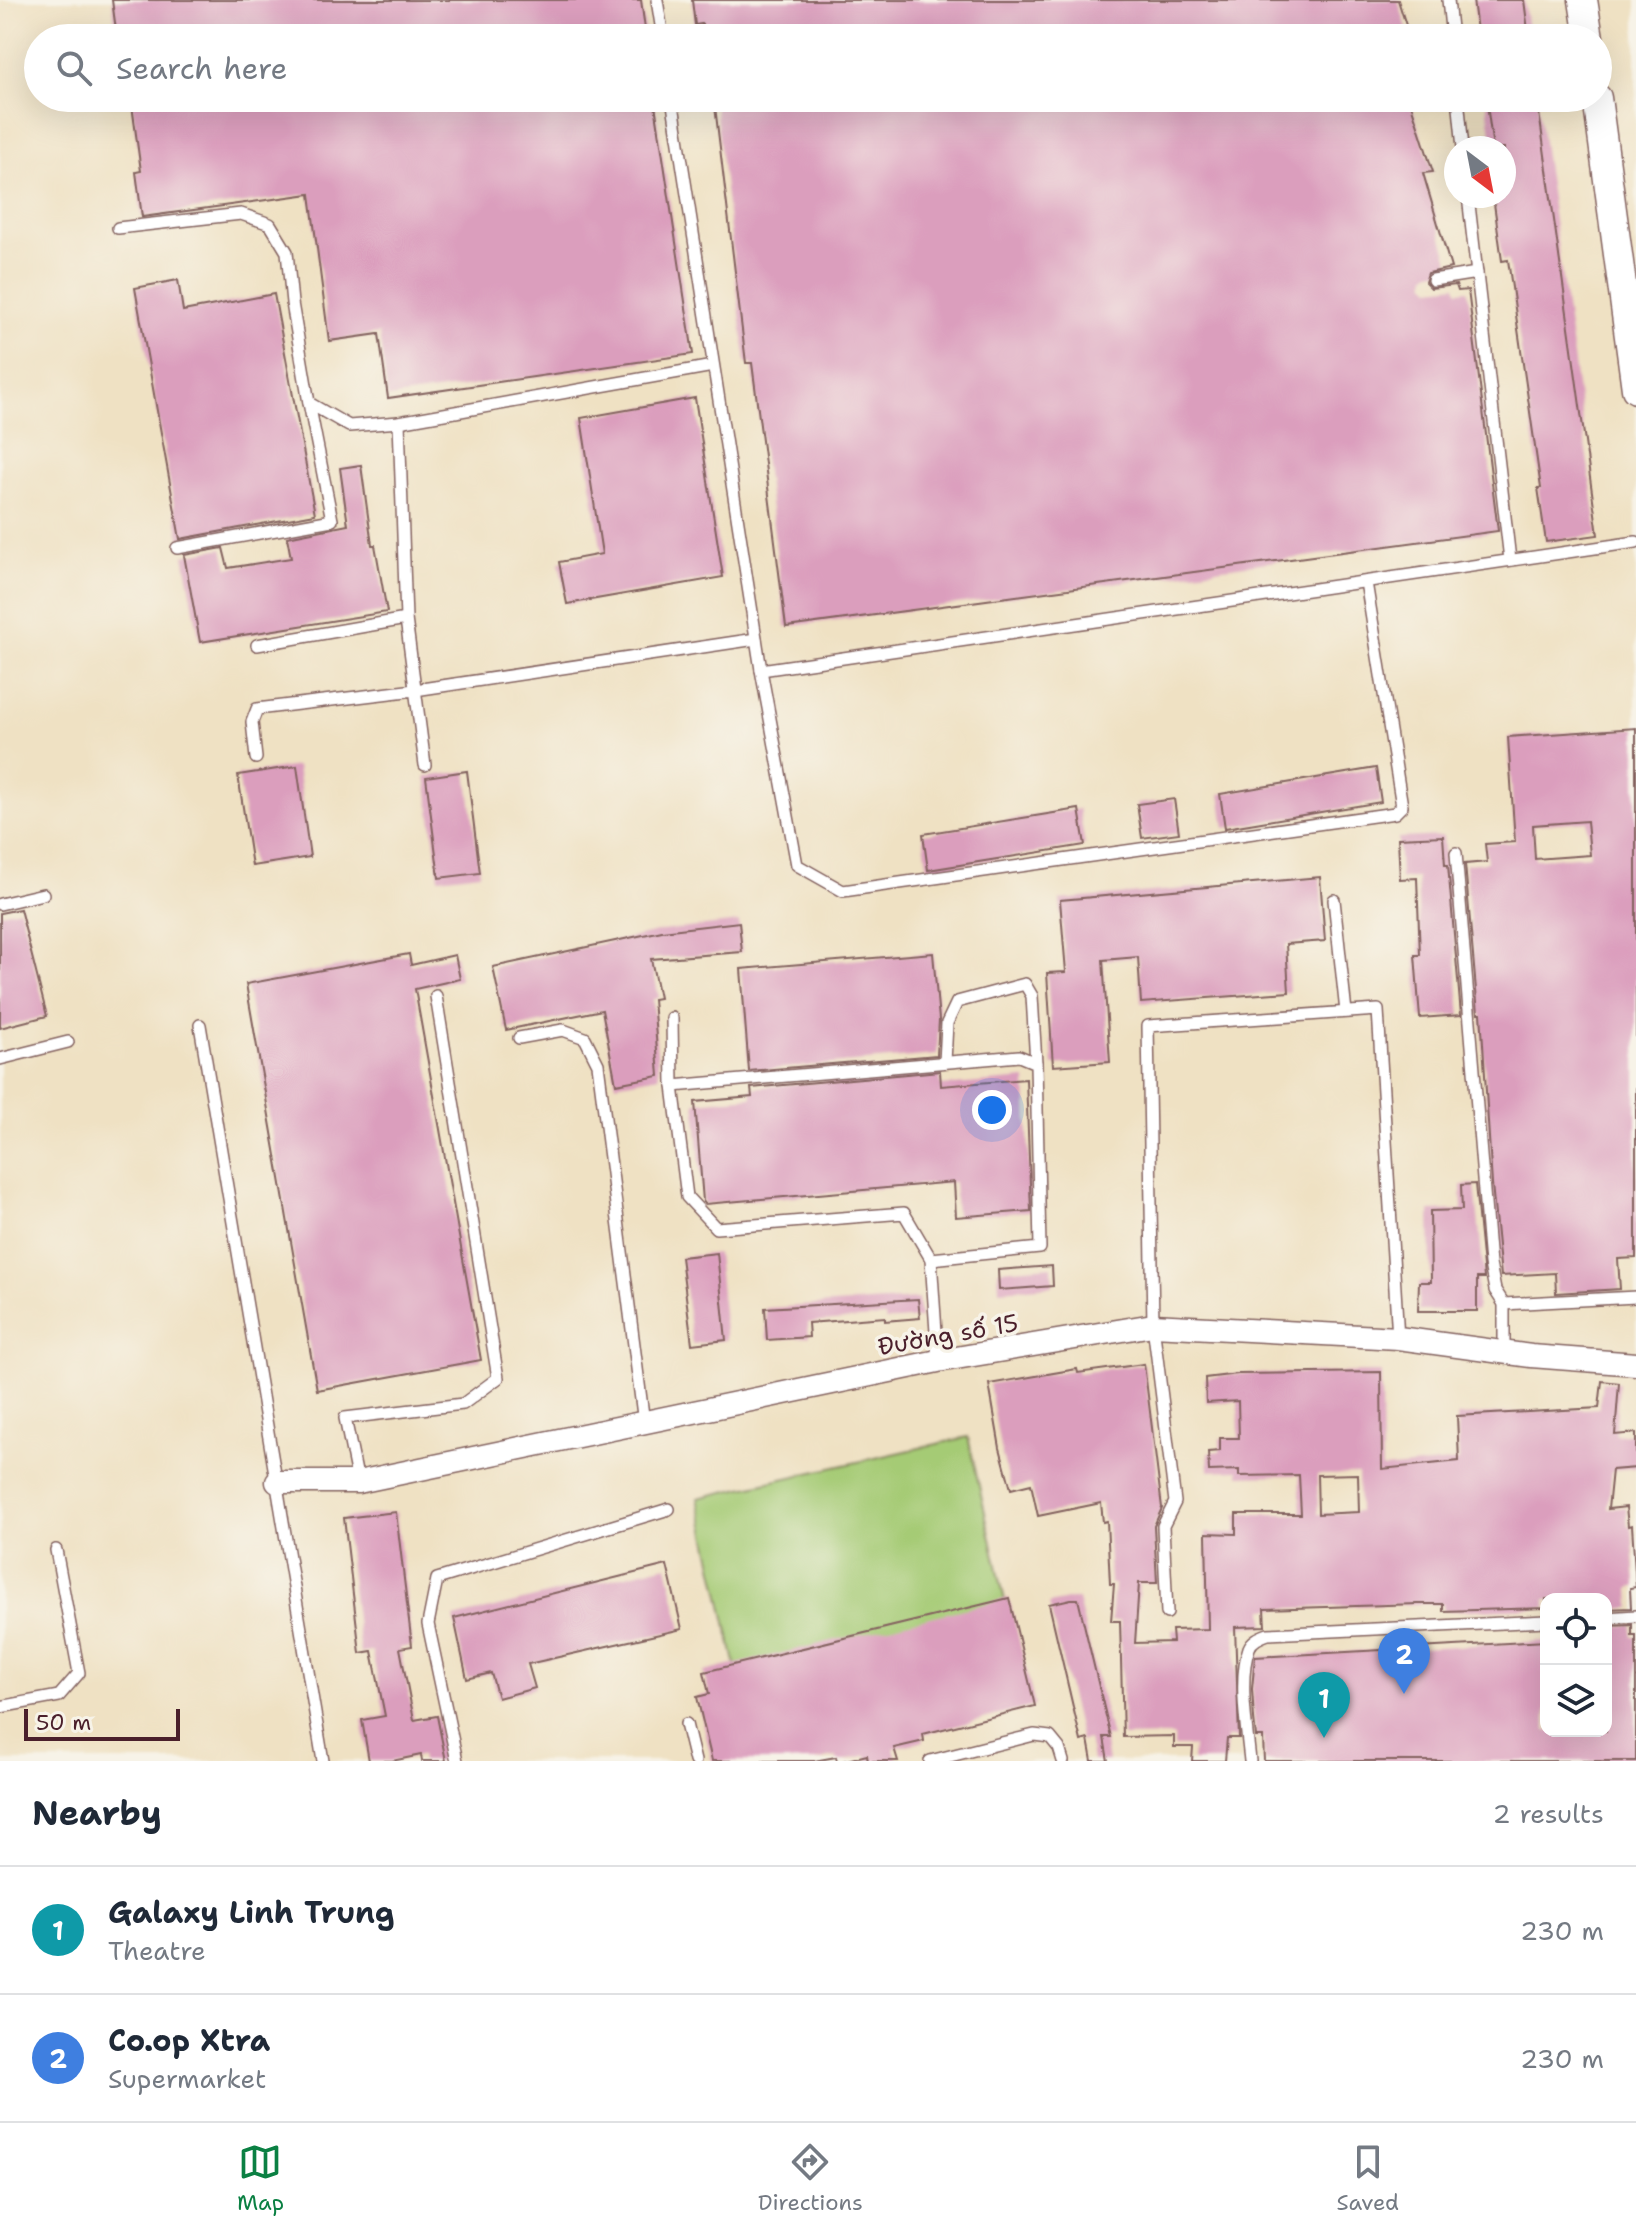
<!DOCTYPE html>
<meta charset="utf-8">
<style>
:root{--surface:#fff;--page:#f6f6f7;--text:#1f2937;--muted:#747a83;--line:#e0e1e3;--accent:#0b8043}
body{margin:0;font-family:"Shantell Sans",sans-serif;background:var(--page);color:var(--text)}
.controls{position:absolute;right:24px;bottom:24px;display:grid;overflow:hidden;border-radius:16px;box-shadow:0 8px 32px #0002}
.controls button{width:72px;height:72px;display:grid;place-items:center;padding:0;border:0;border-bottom:2px solid var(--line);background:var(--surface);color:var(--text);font:40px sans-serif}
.compass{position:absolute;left:1444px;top:136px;width:72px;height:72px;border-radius:50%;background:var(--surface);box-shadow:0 8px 32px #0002;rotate:148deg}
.scale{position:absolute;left:24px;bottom:20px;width:156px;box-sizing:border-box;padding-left:8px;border:4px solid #4a1f2b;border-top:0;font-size:22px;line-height:28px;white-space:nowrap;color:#4a1f2b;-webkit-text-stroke:6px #f7f3e8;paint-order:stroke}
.you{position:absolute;left:992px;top:1110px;width:28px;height:28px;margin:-20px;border:6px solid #fff;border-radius:50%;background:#1a73e8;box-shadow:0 0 0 12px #1a73e833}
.badge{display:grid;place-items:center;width:52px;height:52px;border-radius:50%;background:var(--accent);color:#fff;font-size:26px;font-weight:700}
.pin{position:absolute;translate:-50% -66px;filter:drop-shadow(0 2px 4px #0008)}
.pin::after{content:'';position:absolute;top:42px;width:28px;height:24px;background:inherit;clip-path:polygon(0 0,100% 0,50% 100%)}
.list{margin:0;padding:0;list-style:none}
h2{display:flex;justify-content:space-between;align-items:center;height:104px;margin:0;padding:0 32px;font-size:34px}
h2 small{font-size:26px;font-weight:400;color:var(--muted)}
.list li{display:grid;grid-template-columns:52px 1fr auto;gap:24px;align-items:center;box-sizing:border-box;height:128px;padding:0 32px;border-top:2px solid var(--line)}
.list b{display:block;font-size:30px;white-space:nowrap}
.list p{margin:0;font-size:26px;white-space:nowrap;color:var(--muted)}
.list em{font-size:26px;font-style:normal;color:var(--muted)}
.icon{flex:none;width:44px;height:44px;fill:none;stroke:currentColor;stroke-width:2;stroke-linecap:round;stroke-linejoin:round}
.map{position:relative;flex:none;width:1636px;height:1761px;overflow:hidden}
.search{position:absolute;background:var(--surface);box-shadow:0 8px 32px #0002;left:24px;right:24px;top:24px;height:88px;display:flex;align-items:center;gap:20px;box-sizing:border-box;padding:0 28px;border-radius:44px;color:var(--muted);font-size:30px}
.sheet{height:360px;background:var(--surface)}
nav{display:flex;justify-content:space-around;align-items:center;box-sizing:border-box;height:112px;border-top:2px solid var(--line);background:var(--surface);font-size:22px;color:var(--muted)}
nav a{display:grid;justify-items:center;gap:4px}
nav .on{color:var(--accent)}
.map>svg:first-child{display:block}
.green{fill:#a5cb75;stroke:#787550;stroke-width:2}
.building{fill:#db9ebd;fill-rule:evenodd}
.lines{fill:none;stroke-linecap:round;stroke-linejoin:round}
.service-casing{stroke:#846360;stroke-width:14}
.minor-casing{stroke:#846360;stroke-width:25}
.tertiary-casing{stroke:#846360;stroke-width:31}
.service{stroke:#fff;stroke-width:11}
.minor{stroke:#fff;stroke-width:22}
.tertiary{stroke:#fff;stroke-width:28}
.labels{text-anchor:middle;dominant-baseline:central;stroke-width:7;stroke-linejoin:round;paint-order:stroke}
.street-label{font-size:24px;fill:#4a1f2b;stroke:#f7f3e8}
</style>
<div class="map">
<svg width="1636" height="1761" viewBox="0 0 1636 1761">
<rect width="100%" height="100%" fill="#f7f3e8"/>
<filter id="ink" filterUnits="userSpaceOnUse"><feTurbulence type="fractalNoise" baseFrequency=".0125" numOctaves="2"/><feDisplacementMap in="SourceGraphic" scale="16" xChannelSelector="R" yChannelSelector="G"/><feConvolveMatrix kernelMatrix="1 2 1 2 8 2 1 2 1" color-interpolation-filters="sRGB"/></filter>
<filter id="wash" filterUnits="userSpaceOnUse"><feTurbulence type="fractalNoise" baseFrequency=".006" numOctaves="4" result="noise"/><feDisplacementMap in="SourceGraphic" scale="32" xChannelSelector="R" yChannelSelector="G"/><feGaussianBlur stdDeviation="1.8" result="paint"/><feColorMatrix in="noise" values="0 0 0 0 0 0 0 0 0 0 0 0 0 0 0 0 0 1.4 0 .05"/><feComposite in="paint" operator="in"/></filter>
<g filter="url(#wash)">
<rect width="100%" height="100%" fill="#efe1c3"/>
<path class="green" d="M968,1437L1008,1614L738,1676L698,1498Z"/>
<g id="blocks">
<g class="building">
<path d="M112,0H641L646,36L644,38H117Z"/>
<path d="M692,0H1398L1410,38H704L702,24L695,25Z"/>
<path d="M1473,0H1524L1529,38H1478Z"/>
<path d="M131,98H654L693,354L388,398L379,334L329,341L310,194L142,217L136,172L141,171Z"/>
<path d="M714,98H1409L1433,172L1423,173L1451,268L1428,273L1425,282L1431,288L1456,285L1458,291L1468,290L1498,531L786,627L752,363H746Z"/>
<path d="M1486,98H1537L1598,535L1546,542L1538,488H1541L1508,260L1502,261L1493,196H1504V148H1493Z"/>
<path d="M178,280L183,311L274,294L315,514L180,539L135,288Z"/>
<path d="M695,398L723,577L567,604L559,562L602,554L581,418Z"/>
<path d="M361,465L372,545H375L387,612L200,642L184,555L223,548L228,568L291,558L287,537L348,525L340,468Z"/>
<path d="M1636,728V1258L1618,1259L1620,1289L1556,1293L1555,1273L1501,1276L1492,1184L1481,1013H1478L1465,864L1487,862L1485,844L1515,842L1508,737ZM1587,821L1590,855L1535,859L1533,825Z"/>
<path d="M297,766L310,857L252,866L238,775Z"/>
<path d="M1376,768L1381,802L1225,828L1220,794Z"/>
<path d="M467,771L480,873L439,878L426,777Z"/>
<path d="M1174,799L1179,833L1142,838L1137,804Z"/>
<path d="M1079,809L1085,845L928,870L923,834Z"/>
<path d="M1443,836L1445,865H1448L1461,1015L1420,1018L1415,955H1420L1417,878L1400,879L1398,838Z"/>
<path d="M1320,877L1325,941L1286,944L1289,992L1141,1003L1138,957L1103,960L1110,1062L1053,1066L1047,973L1066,972L1060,900Z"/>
<path d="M20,909L47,1016L0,1028V913Z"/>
<path d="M739,922L742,952L651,959L659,998L653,999L659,1076L616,1084L602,1010L506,1030L493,967L662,931Z"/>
<path d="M933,953L939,1020L937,1055L749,1071L741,969Z"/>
<path d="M409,954L411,965L455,955L460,979L415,989L481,1360L317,1390L246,984Z"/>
<path d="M940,1071L941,1086L1026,1079L1031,1211L956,1217L954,1182L705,1204L703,1201L695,1102L752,1097L751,1088Z"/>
<path d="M1475,1184L1484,1278H1477V1311H1418L1419,1282H1431L1430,1211L1462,1210L1461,1185Z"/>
<path d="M717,1253L726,1340L692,1344L681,1257Z"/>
<path d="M1052,1266L1053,1286L999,1290L998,1270Z"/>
<path d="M918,1299L920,1318L885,1321V1317L808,1323L809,1337L767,1340L765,1308Z"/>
<path d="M1144,1364L1162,1508L1154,1526L1157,1583H1139L1135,1643L1173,1642L1172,1630L1208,1629L1206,1533L1236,1534V1514H1301L1299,1475L1239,1476V1470L1209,1471L1208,1452L1220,1451V1438H1239L1238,1401L1206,1403L1205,1378L1238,1374L1381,1372L1382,1469L1459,1461L1457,1416L1599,1408L1602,1381L1619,1383L1615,1435L1636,1433V1468L1612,1470L1608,1509L1626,1507L1628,1526L1632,1525L1636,1587L1630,1588L1631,1608L1606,1609V1599H1546V1608L1443,1611V1604H1418L1264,1609L1265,1626L1235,1627L1239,1738H1227L1225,1761H1192L1193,1747H1174V1736L1123,1737L1120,1621H1111L1114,1584H1110L1107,1521L1103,1522L1101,1503L1038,1516L1031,1484L1011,1489L1000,1448L989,1384L1077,1369L1078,1373ZM1358,1474L1359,1512L1318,1514L1317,1475Z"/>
<path d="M396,1512L412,1646L400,1648L414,1720L437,1716L446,1761H422L421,1755L392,1761H369L362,1720L385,1716L372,1651L360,1653L344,1518Z"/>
<path d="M667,1565L682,1629L528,1664L535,1688L498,1698L491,1673L467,1679L454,1618Z"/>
<path d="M1009,1598L1035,1706L923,1734L924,1741L894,1748L898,1761H868L867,1755L843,1761H837L836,1757L814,1761H712L697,1697L709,1694L704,1672Z"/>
<path d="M1071,1599H1078L1111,1737H1104L1108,1761H1092L1088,1739L1081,1741L1049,1604Z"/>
<path d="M1632,1625V1636H1636V1761H1264L1263,1737H1256L1254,1719L1252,1689L1255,1657L1546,1641V1731H1606V1626Z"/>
</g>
</g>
</g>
<g filter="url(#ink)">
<use href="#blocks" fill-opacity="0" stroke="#846360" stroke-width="2"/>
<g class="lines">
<g class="service-casing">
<g id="service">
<path d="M657,0L663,38"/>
<path d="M1448,0L1452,38"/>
<path d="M672,98L761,670L797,865L843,891L1395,813L1402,806L1366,582"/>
<path d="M1458,98L1463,148"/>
<path d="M1468,196L1510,560"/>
<path d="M118,228L241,214L270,224L287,252L292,303L309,403L349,426L399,422"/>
<path d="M1433,280L1477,273"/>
<path d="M177,548L332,520L309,403"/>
<path d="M257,645L406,619"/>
<path d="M761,670L1636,542"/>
<path d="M256,758L252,722L257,709L415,690L756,639"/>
<path d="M425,765L406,619L399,422L713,366"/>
<path d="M1456,853L1490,1264L1495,1290L1504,1304V1352"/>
<path d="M1334,900L1346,1012"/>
<path d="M0,904L43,894"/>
<path d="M672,1018L673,1086L687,1197L716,1228L904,1213L931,1259L938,1361"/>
<path d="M200,1025L323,1761"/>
<path d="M519,1038L563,1030L585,1038L598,1064L644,1423"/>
<path d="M0,1059L68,1042"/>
<path d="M945,1062L947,1023L957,1002L1025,984L1032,996L1036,1063"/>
<path d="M673,1086L1019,1056L1036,1063L1040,1248L931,1259"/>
<path d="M1504,1304L1636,1297"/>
<path d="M358,1482L345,1418L463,1404L498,1378L436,996"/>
<path d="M1167,1613L1163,1526L1175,1502L1153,1325L1148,1026L1378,1010L1398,1338"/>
<path d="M1606,1618L1636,1616"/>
<path d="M0,1707L59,1696L79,1673L56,1550"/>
<path d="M686,1724L695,1761"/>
<path d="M457,1761L428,1624L437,1579L669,1509"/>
<path d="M930,1761L1034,1735L1050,1737L1059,1748L1063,1761"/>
<path d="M1250,1761C1247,1730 1238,1678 1249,1648C1252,1640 1260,1637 1268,1634L1546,1621"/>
</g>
</g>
<g class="minor-casing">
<path id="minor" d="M277,1482H358L938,1361L1153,1325L1398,1338L1531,1356L1636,1364"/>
</g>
<g class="tertiary-casing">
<g id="tertiary">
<path d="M1583,0L1589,38"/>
<path d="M1597,98L1636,389"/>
</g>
</g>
<use href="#service" class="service"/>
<use href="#minor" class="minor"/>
<use href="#tertiary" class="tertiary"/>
</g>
</g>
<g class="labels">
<g class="street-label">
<text transform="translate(948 1335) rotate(-10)">Đường số 15</text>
</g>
</g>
</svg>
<div class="controls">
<button><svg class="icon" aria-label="locate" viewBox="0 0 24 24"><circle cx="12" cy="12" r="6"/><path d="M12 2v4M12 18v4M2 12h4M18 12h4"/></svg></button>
<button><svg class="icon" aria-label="layers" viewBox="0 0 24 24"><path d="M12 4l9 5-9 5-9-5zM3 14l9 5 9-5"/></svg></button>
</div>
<svg class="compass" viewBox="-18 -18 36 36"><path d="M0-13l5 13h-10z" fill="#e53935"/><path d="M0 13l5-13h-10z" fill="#747a83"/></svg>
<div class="scale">50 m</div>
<div class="you"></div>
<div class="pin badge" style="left:1324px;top:1738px;background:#0f9aa8">1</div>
<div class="pin badge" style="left:1404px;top:1694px;background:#3f7fe0">2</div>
<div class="search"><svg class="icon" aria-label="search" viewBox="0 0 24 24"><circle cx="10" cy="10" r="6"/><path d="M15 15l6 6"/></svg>Search here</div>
</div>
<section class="sheet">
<h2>Nearby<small>2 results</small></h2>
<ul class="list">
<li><span class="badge" style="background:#0f9aa8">1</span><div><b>Galaxy Linh Trung</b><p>Theatre</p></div><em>230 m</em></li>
<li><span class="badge" style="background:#3f7fe0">2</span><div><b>Co.op Xtra</b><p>Supermarket</p></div><em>230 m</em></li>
</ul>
</section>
<nav>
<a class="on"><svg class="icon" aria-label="map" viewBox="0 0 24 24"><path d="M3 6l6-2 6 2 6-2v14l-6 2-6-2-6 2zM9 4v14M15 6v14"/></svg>Map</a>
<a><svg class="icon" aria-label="directions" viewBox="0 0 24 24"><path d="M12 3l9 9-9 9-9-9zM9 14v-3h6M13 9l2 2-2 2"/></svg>Directions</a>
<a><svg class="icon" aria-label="saved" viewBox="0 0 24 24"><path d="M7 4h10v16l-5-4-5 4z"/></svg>Saved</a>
</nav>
